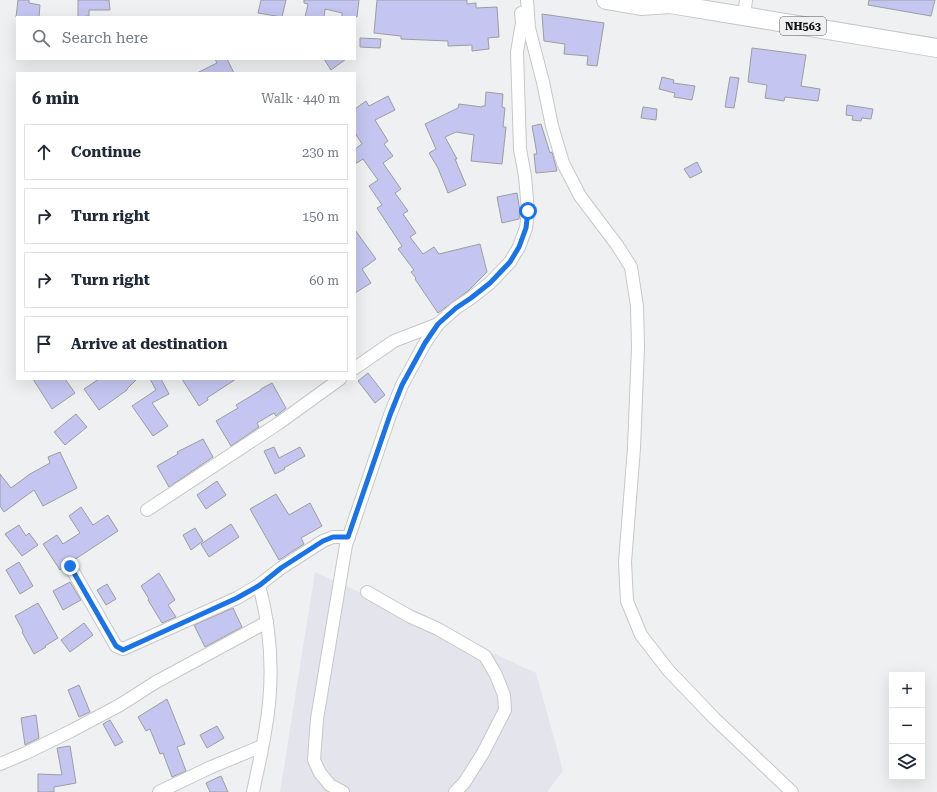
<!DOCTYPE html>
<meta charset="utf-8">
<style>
:root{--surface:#fff;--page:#f6f6f7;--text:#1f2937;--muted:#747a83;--line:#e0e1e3}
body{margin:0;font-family:"Roboto Serif",serif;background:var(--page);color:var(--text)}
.controls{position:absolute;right:12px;bottom:12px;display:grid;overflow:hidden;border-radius:0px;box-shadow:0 4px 16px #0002}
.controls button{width:36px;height:36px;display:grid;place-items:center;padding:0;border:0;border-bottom:1px solid var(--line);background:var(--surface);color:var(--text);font:20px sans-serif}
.stop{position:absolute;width:12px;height:12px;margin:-9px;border:3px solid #1a73e8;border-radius:50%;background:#fff}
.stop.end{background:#1a73e8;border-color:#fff;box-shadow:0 1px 4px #0008}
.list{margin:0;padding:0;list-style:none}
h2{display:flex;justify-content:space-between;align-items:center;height:52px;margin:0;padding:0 16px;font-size:17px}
h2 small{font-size:13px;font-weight:400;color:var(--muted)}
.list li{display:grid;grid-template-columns:26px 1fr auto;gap:12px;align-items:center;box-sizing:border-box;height:56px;margin:0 8px 8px;padding:0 8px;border:1px solid var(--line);border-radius:0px}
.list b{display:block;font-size:15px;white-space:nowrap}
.list em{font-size:13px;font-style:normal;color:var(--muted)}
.icon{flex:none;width:22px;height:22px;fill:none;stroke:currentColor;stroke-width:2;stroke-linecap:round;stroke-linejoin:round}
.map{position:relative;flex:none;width:937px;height:792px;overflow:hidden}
.search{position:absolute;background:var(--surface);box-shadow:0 4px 16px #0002;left:16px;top:16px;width:340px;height:44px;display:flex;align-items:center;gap:10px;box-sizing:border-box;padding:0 14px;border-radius:0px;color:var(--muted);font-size:15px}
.panel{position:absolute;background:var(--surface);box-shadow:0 4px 16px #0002;left:16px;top:72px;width:340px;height:308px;border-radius:0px}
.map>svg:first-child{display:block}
.built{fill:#e3e4ec}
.building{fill:#c4c6f1;stroke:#9d9d9e}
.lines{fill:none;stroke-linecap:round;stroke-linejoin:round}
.minor-casing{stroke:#c7c7c8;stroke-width:14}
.highway-casing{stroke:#c7c7c8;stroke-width:20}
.minor{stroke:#fff;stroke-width:12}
.highway{stroke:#fff;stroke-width:18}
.route{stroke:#1a73e8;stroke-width:5}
.labels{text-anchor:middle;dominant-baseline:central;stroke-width:3.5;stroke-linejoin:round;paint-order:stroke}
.shield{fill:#eff0f1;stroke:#535354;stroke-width:1}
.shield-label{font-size:11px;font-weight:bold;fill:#101011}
</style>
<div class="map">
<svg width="937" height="792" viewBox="0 0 937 792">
<rect width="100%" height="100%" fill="#eff0f1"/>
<path class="built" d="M315,572L536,673L563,771L547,792H280Z"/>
<g class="building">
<path d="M18,0H29V3L40,5L39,17H16Z"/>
<path d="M78,0H109L110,10H89V16L78,17Z"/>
<path d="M261,0H286L282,17L258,13Z"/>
<path d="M304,0H359L357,17H342V13L325,9L324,17H305L308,4L304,3Z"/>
<path d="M377,0H467V4L476,3V8L497,7L499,37L488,38L489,49L472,51V45L448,46V41L401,39V36L374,33Z"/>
<path d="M869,0H935L931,16L868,5Z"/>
<path d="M542,14L604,23L597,66L587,65L588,56L564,54L565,44L544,41Z"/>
<path d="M360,38L381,39L380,48L360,47Z"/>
<path d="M752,48L806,55L801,86L820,89L818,101L785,97L784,101L765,98L767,85L748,82Z"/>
<path d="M215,59H227L234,73H197L217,63Z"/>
<path d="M324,59H346L331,70Z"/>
<path d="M662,77L674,80L673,83L695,86L692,100L674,97L675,93L659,89Z"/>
<path d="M730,77L739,78L734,108L725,107Z"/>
<path d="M486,92L503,94L502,107L505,108L503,127H506L502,164L471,161L474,135L456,132L445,137L457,159H455L466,185L448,193L438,168L429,153L436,149L425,124L458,108L459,104L482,107V106H485Z"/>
<path d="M388,96L395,110L375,120L388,141L384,144L393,156L383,163L401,189L395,193L408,211L403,214L416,233L410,237L423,254L434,247L439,254L480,244L487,272L468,291L438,313L415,279L416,278L411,272L414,270L398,249L402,246L377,208L382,205L369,186L378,180L363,159L355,164V149L362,144L355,133V109L366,101L369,106Z"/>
<path d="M847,105L873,109L871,119L862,118L861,121L852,120L853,116L846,115Z"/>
<path d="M643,107L657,109L656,120L641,118Z"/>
<path d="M541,124L550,153L552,152L557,171L536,173L534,154H537L532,126Z"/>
<path d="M697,162L702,172L690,178L684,169Z"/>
<path d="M517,193L520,211L519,219L502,223L497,197Z"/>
<path d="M355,230L376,259L362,269L371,283L355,293Z"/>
<path d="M368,373L385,395L375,403L358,381Z"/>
<path d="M33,379H65L75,393L52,409Z"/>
<path d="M99,379H137L127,389V390L99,410L84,389Z"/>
<path d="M150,379H161L169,394L152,403L168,426L153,436L132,406L156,390Z"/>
<path d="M182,379H236L207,398L208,400L199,406Z"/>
<path d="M272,383L286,408L276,416L274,413L257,423L259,427L231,446L216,421L238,408L236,405L261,390V389Z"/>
<path d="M76,414L87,427L65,445L54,432Z"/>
<path d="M203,439L213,457L169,487L157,466L178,454L177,452Z"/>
<path d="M274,447L279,458L300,447L305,456L284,468L285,469L275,474L264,451Z"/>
<path d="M60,452L77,488L43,506L34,490L4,512L0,506V474L11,488L30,474L50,463L48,457Z"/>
<path d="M217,481L226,495L206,509L197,495Z"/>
<path d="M276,494L289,515L310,503L322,526L301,538L304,544L279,560L250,509Z"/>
<path d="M81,507L93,525L108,515L118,531L74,560L70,559L66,560L63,563V567L60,570L43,544L57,535L63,544L80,533L69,516Z"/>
<path d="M231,524L239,537L209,557L201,544Z"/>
<path d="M19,525L26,536L29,533L38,545L22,556L5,534Z"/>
<path d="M195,528L203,541L191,550L183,535Z"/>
<path d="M19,562L33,586L20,594L6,570Z"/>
<path d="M159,573L175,600L168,605L176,617L162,623L148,600L149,599L141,586Z"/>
<path d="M70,582L81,600L63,610L53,591Z"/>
<path d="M107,584L116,599L106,605L97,590Z"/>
<path d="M38,603L58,638L45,646L46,647L34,654L22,632L23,631L15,616Z"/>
<path d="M233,608L242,627L205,647L194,625Z"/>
<path d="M84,623L93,635L70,652L61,640Z"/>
<path d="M79,685L90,712L79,717L68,690Z"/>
<path d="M167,699L185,744L177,747L186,771L172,777L163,753L160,754L150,729L146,731L138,717Z"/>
<path d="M36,715L39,738L25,745L21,718Z"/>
<path d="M110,720L123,742L115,746L103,724Z"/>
<path d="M217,726L224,738L207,748L200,735Z"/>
<path d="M70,746L76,783L54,787V792H38V774L62,775L57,748Z"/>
<path d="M221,776L228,792H210L206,783Z"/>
</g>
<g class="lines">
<g class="minor-casing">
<g id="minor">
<path d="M527,0L529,28L543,82L552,126L563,163L580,196L617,245L631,267L637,306L638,347L634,448L625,562L627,601L641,635L669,671L714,718L792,792"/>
<path d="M744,16L746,0"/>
<path d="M355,368L394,341L438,324"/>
<path d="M147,510L279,423L340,379"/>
<path d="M70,566L116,646L123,649L237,598L259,585L281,568L323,541L333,537H349"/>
<path d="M367,592L409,616L438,629L485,656L496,675L504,695L505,710L483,753L464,783L455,792"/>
<path d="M0,764L26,753L71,731L120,705L156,682L267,622"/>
<path d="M159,792L209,768L262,746"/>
<path d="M253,792C257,772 262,752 265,732C274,683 272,633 259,585"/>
<path d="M343,792L330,785L320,773L314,760L317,719L346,545L390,415L402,385L425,343L438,324L456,308L471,298L490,283L510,262L519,247L526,228L528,211L525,176L520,149L517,52L522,23L521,13"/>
</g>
</g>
<g class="highway-casing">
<g id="highway">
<path d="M606,0L641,6L670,4"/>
<path d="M660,0L670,4L937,48"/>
</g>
</g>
<use href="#minor" class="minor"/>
<use href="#highway" class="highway"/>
</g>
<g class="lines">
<path class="route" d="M70,566L116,646L123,650L237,598L260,585L281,568L323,541L333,537H348L390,415L402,385L425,343L438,324L456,308L471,298L490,283L510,262L519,247L526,228L528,211"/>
</g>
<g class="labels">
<rect class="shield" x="780" y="17" width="46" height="18" rx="3"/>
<g class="shield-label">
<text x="803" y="26">NH563</text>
</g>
</g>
</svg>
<div class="controls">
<button>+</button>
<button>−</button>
<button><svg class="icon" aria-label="layers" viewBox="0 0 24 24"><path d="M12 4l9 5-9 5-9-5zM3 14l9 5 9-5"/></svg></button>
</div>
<div class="stop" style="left:528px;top:211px"></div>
<div class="stop end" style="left:70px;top:566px"></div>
<div class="search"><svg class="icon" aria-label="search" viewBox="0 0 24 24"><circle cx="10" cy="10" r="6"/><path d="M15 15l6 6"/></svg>Search here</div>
<section class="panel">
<h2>6 min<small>Walk · 440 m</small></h2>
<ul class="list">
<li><svg class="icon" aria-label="ahead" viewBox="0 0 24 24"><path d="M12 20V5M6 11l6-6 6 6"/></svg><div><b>Continue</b></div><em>230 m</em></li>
<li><svg class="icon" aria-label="right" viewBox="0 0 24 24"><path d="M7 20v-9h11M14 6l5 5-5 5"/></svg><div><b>Turn right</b></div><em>150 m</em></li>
<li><svg class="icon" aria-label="right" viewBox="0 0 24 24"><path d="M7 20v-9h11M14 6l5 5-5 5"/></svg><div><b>Turn right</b></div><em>60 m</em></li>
<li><svg class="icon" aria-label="arrive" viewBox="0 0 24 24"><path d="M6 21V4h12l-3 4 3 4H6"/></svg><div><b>Arrive at destination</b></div></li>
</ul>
</section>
</div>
